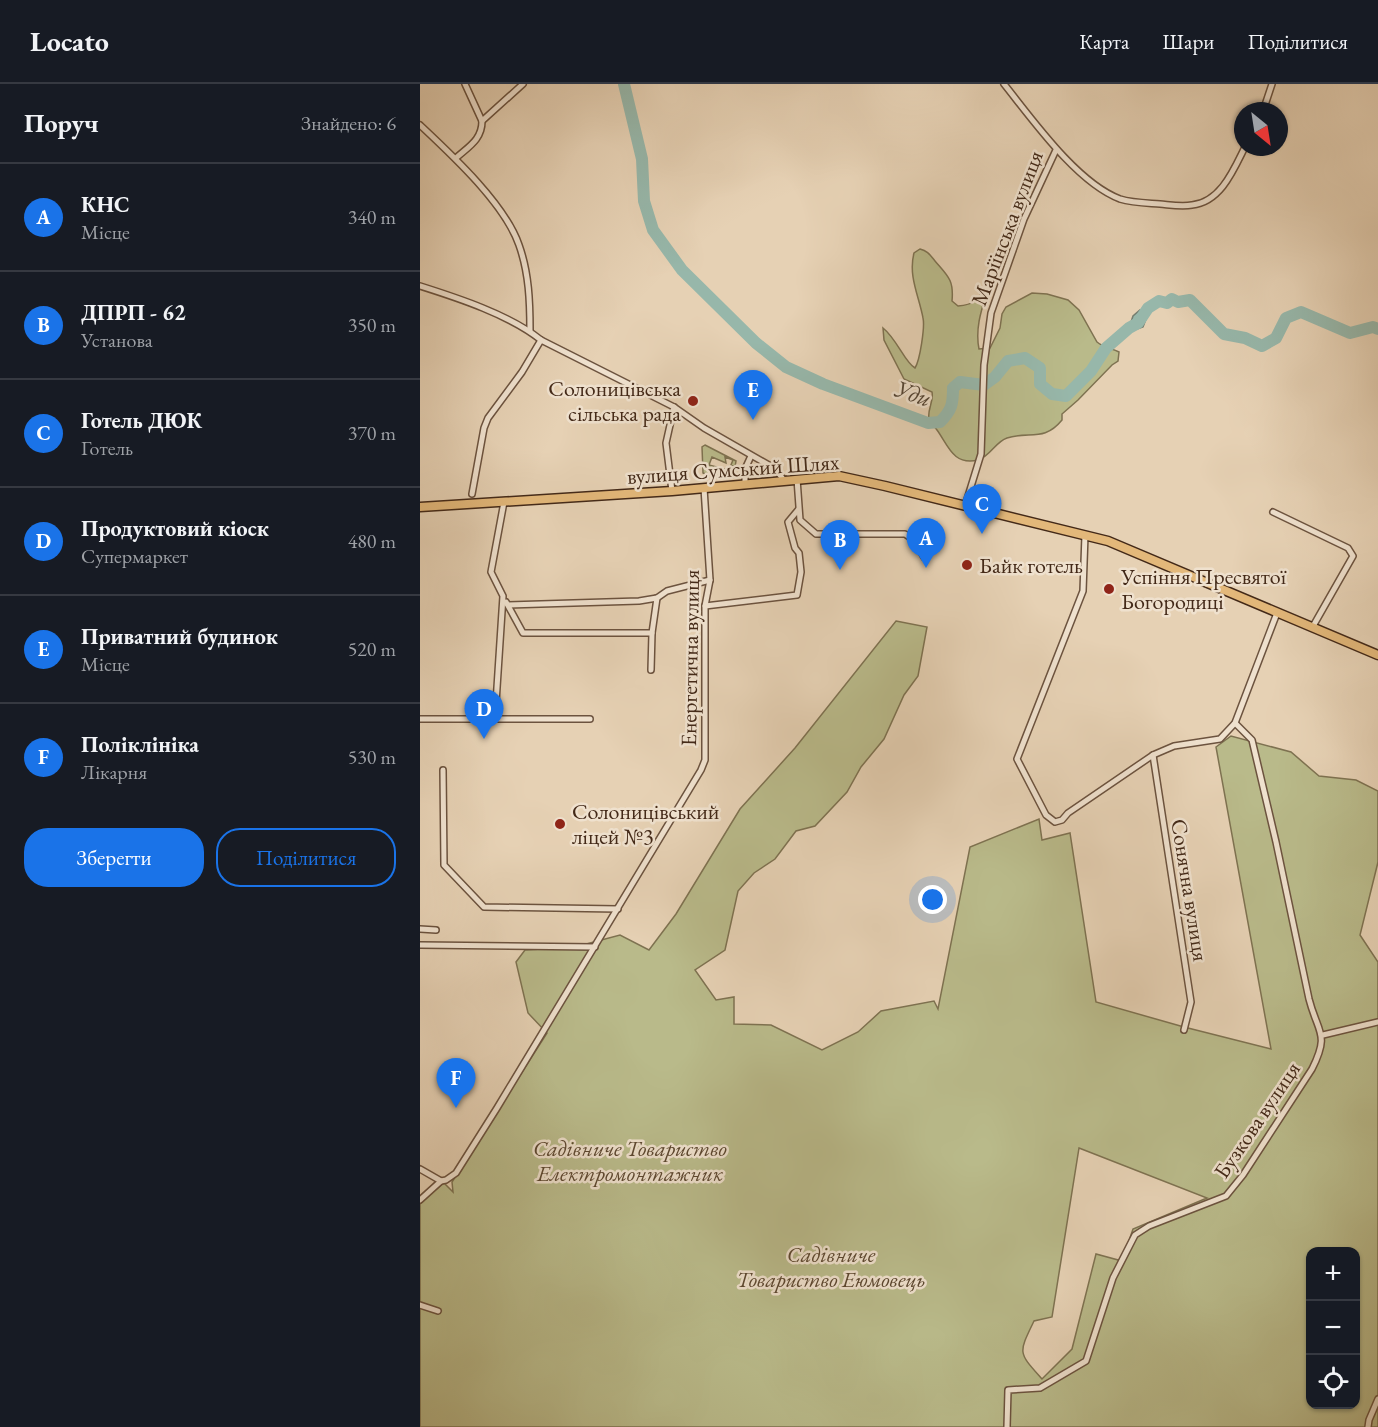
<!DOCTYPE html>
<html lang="uk">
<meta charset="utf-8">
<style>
:root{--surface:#171b24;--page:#242831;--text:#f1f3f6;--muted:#9ea1a6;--line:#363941;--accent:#1a73e8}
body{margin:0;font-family:"EB Garamond",serif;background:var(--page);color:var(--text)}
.controls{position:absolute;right:18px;bottom:18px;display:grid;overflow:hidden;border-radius:12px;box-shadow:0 2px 4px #0004}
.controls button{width:54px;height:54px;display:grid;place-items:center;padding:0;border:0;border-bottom:2px solid var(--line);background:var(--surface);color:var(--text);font:30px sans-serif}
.compass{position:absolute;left:814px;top:18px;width:54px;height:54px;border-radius:50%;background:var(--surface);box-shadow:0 2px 4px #0004;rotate:150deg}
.you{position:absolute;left:513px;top:816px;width:21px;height:21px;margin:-15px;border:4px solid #fff;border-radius:50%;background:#1a73e8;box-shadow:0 0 0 9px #1a73e833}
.badge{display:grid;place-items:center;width:39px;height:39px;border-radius:50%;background:var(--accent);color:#fff;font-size:20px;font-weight:700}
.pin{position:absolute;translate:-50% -50px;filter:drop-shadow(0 2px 3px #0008)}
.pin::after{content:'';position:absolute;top:32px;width:21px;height:18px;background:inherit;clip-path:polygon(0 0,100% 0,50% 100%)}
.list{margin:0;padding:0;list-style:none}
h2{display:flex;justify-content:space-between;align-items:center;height:78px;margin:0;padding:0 24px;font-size:26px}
h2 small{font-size:20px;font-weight:400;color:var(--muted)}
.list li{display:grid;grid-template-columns:39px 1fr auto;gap:18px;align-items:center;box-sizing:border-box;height:108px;padding:0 24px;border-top:2px solid var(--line)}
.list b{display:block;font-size:22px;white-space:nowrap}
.list p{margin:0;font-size:20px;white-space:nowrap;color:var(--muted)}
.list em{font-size:20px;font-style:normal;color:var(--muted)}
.actions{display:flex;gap:12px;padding:18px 24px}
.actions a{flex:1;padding:14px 0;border:2px solid var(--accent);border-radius:24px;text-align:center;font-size:21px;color:var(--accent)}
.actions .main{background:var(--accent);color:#fff}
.icon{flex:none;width:33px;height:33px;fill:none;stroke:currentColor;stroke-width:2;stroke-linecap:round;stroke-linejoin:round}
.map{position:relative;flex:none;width:958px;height:1343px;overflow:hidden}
header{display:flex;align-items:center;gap:36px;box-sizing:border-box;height:84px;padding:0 30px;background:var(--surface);border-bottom:2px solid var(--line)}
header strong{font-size:28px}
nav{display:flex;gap:33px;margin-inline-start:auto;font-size:21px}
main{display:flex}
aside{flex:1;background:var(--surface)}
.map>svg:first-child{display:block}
.green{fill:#b9ba8a;stroke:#7e7251;stroke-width:1.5;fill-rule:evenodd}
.water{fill:#97b7aa;stroke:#757e70;stroke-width:1.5}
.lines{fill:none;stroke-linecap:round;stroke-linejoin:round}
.river{stroke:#97b7aa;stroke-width:12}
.minor-casing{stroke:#6c533f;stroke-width:8}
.primary-casing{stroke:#432918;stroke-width:11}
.minor{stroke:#efe1ce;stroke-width:5}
.primary{stroke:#e3b87a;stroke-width:8}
.poi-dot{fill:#8f2418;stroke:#efe1ce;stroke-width:2}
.labels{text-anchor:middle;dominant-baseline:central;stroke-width:5;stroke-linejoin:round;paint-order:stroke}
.street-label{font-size:22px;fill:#432918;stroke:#efe1ce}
.poi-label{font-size:22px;fill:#432918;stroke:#efe1ce;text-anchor:start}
.park-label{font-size:22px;font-style:italic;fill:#5b462f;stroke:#efe1ce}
.water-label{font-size:24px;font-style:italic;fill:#544535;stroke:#efe1ce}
</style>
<header>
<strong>Locato</strong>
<nav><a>Карта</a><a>Шари</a><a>Поділитися</a></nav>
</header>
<main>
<aside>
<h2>Поруч<small>Знайдено: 6</small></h2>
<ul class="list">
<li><span class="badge">A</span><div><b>КНС</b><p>Місце</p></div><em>340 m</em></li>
<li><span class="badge">B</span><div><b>ДПРП - 62</b><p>Установа</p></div><em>350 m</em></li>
<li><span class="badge">C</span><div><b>Готель ДЮК</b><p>Готель</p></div><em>370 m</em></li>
<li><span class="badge">D</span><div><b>Продуктовий кіоск</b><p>Супермаркет</p></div><em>480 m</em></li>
<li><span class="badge">E</span><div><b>Приватний будинок</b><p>Місце</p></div><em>520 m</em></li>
<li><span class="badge">F</span><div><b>Поліклініка</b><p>Лікарня</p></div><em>530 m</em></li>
</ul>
<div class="actions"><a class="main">Зберегти</a><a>Поділитися</a></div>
</aside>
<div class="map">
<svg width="958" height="1343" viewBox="0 0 958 1343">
<rect width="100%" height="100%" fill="#e6d1b4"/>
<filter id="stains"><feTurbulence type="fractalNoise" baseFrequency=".00333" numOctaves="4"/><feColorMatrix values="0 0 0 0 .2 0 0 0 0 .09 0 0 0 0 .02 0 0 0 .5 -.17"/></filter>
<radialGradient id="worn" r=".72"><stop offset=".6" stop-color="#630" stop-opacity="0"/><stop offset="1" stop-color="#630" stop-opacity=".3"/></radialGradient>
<g class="green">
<path d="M500,165C508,167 510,171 515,177C528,192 534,196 532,217L538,222C562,220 558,210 571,194C565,217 554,240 559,265L570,264L580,244L582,230L586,223L612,209L627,210L648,216L659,226L677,258C684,264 692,264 699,268L698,277L692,281L658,316L642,330V336C624,358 610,347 587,354C575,358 571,372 558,376C533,382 528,361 517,346C514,342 510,339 509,335C507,326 514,317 512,308L484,295L464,256L463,244C477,255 485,279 495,284C500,276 505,243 503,234C499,212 488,192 494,169Z"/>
<path d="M285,361L316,377L315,383L311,381L313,376L305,373L306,379L292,373L289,381L304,385L303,387L300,386L299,389L307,392L310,386L313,387C308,400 293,392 283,389L282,363Z"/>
<path d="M476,537L507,543L498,592L484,611L464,655L441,683L427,708L395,742L376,747L355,775L334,789L318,807L305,866L275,886L296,916L314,913V940L351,941L402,966L438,948L461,927L514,917L518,925L550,763L619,735L622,756L650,749L676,918L764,943L851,965L796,663L811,652L871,668L899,692L936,696L958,707V778L940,851L958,878V1343H0V1117L24,1099L33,1108L32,1098L127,949L108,929L96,878L105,866L155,863L200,851L229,866L256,830L320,725L375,664ZM659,1064L787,1114L713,1145L702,1177L676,1170L652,1265L622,1295C598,1268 598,1270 614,1237L632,1233ZM890,1168H936V1320H890Z"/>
</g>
<path class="water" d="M720,226L728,230L723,243L711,247L709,244L713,232Z"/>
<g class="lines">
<path class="river" d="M204,0L222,75L224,117L233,146L262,186L336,259L366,283L403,300L508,339L520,338C532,326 533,320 533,304L540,298L564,301L575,293L588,277L605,274L620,284V300L632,310L646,312L671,287L686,264L709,244L718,239L728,224L739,217L747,219L752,215L758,218L770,216L804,250L825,254L842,262L856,254L866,234L881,228L930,249L953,243L958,245"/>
<g class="minor-casing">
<g id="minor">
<path d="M584,0C612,35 657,99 700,115C713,119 727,119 740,120C751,121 762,123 772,121C801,118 814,85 825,63"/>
<path d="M843,27L852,0"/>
<path d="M62,37L103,0"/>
<path d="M0,41C32,71 85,120 99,161C109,189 110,218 110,247"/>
<path d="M36,74C48,63 62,56 62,37L45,0"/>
<path d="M0,202C38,214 90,231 121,256L254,323L284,344L354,384L364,396"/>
<path d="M377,395L380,436L396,450H485L495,457L504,473"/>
<path d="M325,401V385L331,372"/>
<path d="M252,407L246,359L254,323"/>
<path d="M52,410L64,344L68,334L102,288L121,256"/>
<path d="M545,422L561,370L564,281L571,229L604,135L636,66"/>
<path d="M853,428L928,464L933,472L892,544"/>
<path d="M665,451L663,507L597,675L626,731L635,738L642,736L648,729L733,671L754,662L800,655L815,639L857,529"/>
<path d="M86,518L103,549H232"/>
<path d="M88,521L219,517L237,514L247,507L290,496"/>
<path d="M285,522L377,511L381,488L379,469L375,464L368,438L378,426"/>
<path d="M231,586L232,549L237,514"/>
<path d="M75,634L83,512L71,488L84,418"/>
<path d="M0,635H170"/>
<path d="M733,671L771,918L764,946"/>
<path d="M23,686L24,781L64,823L198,825"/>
<path d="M0,845L16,846"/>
<path d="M0,861L175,863"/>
<path d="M903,951L958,938"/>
<path d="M0,1085L21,1097"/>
<path d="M0,1116L21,1097L26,1096L36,1089L77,1024L281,686L285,676V522L290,496L284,404"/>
<path d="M0,1221L18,1227"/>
<path d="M587,1343L588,1306L620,1304L666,1277L693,1194L715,1151L729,1142L806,1112L823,1091L892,985C910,949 898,950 889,915L856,758L832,656L815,639"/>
<path d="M948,1343L949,1336L958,1315"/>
</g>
</g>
<g class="primary-casing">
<path id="primary" d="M0,423L252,407L419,392L465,402L688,457L958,571"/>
</g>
<use href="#minor" class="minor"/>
<use href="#primary" class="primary"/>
</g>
<g class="poi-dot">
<circle cx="273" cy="317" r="6"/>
<circle cx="547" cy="481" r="6"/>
<circle cx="689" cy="505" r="6"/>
<circle cx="140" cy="740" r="6"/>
</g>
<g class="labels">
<g class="street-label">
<text transform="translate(587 144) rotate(-69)">Маріїнська вулиця</text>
<text transform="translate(313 385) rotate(-4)">вулиця Сумський Шлях</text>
<text transform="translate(270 574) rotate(-89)">Енергетична вулиця</text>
<text transform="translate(770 806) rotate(81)">Сонячна вулиця</text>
<text transform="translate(837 1036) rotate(-56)">Бузкова вулиця</text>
</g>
<g class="poi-label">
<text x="261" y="304" text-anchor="end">Солоницівська<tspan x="261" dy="25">сільська рада</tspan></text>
<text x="559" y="481">Байк готель</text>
<text x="701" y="492">Успіння Пресвятої<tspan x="701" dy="25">Богородиці</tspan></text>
<text x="152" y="727">Солоницівський<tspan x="152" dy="25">ліцей №3</tspan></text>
</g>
<g class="park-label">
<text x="210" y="1064">Садівниче Товариство<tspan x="210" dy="25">Електромонтажник</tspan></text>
<text x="411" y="1170">Садівниче<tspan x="411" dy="25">Товариство Еюмовець</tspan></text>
</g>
<g class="water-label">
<text transform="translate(493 309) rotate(19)">Уди</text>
</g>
</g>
<rect width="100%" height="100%" filter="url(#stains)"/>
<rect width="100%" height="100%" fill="url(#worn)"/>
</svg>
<div class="controls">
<button>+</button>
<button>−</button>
<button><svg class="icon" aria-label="locate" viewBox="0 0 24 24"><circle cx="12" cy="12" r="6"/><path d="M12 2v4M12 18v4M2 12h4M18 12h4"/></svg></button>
</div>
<svg class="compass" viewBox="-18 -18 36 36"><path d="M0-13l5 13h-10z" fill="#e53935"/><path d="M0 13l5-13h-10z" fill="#9ea1a6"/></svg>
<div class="you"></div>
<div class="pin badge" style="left:506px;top:484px">A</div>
<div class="pin badge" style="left:420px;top:486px">B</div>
<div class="pin badge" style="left:562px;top:450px">C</div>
<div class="pin badge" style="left:64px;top:655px">D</div>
<div class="pin badge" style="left:333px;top:336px">E</div>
<div class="pin badge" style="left:36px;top:1024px">F</div>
</div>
</main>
